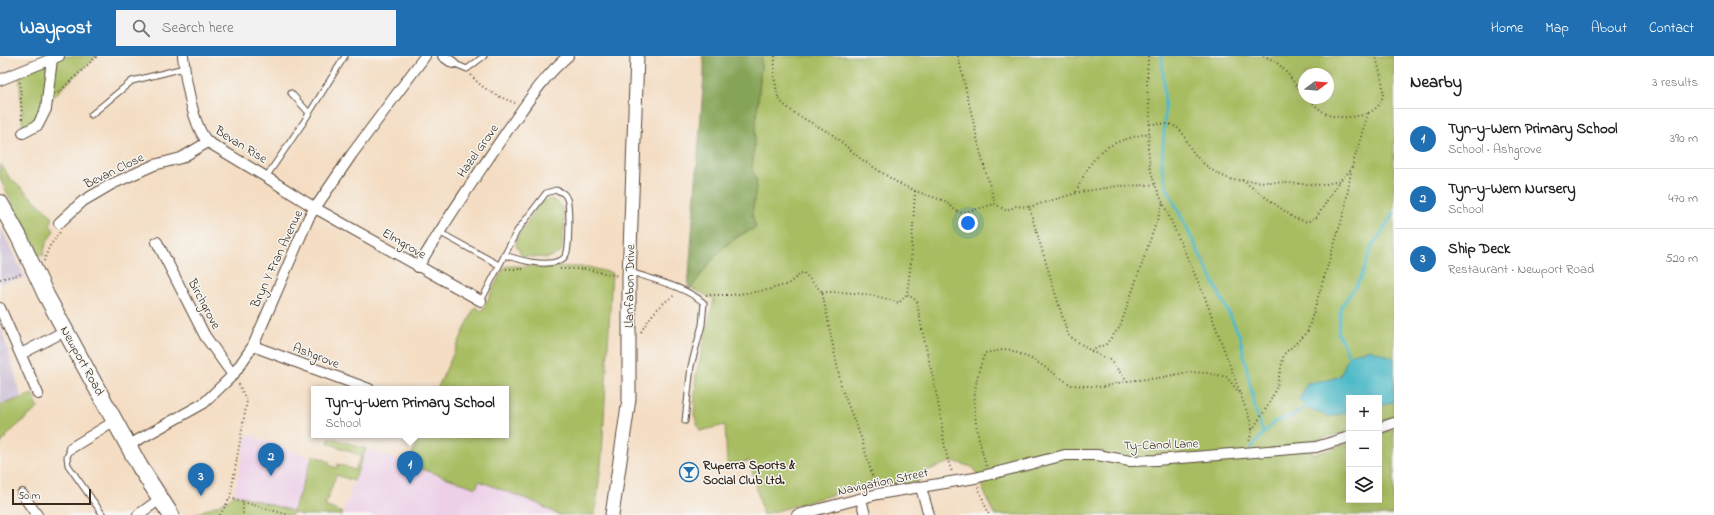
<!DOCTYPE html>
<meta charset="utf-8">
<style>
:root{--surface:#fff;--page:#f2f2f2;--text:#202124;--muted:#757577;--line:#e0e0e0;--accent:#1f6fb2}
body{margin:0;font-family:"Indie Flower",sans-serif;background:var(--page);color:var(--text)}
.controls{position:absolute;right:12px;bottom:12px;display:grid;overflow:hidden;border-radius:0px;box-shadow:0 4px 16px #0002}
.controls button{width:36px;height:36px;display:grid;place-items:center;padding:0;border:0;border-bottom:1px solid var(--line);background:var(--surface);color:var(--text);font:20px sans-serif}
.compass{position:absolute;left:1298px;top:12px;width:36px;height:36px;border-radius:50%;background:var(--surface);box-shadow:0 4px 16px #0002;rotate:74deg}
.scale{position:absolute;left:12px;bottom:10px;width:79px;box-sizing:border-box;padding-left:4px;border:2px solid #3b2a1e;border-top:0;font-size:11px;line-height:14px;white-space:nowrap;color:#3b2a1e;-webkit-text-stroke:3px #f6f6f2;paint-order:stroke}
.you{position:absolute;left:968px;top:167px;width:14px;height:14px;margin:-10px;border:3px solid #fff;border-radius:50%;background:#1a73e8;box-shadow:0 0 0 6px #1a73e833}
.badge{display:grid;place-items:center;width:26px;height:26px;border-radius:50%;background:var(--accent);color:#fff;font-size:13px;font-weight:700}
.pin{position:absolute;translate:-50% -33px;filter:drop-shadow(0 1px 2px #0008)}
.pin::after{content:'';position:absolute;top:21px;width:14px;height:12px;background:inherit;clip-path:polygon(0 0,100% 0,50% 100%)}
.popup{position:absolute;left:311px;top:330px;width:198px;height:52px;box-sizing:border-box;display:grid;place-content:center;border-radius:0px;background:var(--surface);filter:drop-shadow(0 1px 3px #0005);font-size:13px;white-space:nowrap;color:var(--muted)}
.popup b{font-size:15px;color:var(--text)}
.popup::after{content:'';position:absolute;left:50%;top:100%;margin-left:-8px;border:8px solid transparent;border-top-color:var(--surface)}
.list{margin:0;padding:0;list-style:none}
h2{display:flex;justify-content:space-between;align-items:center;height:52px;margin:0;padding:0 16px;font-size:17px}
h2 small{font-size:13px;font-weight:400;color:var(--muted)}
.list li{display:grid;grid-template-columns:26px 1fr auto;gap:12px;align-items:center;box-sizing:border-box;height:60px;padding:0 16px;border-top:1px solid var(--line)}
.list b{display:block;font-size:15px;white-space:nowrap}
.list p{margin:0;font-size:13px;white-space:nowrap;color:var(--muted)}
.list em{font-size:13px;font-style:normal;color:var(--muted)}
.icon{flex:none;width:22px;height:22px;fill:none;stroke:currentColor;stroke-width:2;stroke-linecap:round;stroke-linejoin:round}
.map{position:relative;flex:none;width:1394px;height:459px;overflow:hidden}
header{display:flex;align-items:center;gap:24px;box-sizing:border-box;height:56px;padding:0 20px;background:var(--accent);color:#fff}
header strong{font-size:19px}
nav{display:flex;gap:22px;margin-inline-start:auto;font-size:14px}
.search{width:280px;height:36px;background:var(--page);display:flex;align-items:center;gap:10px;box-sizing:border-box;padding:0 14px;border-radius:0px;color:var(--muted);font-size:15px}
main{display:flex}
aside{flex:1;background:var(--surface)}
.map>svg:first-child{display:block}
.built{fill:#edd0e8}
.industrial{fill:#ccbed4}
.green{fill:#a8bd62;stroke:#727440;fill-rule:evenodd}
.forest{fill:#86a458;stroke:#60673b}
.water{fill:#4dbac8;stroke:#447273}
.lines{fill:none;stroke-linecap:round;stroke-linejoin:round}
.stream{stroke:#4dbac8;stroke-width:3}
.service-casing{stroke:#574537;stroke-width:7}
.minor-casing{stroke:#574537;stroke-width:12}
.tertiary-casing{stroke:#574537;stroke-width:15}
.primary-casing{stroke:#574537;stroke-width:18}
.path{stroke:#574537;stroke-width:2;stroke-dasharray:1 3;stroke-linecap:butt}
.service{stroke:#fff;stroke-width:5}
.minor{stroke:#fff;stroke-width:10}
.tertiary{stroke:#fff;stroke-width:13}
.primary{stroke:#fff;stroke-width:16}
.labels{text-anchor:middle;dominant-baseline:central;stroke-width:3;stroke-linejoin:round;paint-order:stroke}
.street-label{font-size:13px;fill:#3b2a1e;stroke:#f6f6f2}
.poi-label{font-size:13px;font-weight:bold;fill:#3b2a1e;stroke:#f6f6f2;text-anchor:start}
</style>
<header>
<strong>Waypost</strong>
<div class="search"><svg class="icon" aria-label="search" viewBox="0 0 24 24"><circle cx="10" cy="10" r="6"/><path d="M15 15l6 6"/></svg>Search here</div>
<nav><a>Home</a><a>Map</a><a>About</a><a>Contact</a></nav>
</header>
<main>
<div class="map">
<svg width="1394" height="459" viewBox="0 0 1394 459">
<rect width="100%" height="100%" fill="#f6f6f2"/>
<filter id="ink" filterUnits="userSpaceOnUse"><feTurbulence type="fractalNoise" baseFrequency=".025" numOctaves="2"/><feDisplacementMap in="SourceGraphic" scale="8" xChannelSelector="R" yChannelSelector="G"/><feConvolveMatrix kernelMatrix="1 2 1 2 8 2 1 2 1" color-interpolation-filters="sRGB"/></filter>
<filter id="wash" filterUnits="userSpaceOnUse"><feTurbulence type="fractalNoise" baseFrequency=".012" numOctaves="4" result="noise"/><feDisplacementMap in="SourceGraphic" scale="16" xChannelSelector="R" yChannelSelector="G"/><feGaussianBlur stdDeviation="0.9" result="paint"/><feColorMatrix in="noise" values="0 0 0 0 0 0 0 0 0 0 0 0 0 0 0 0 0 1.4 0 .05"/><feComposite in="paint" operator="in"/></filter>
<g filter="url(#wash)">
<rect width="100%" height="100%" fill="#f4ddc3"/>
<g class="built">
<path d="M247,378L312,402L293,456L234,438Z"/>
<path d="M366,393L476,431L479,425L534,446L559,459H342Z"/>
</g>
<g class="industrial">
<path d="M0,170L22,215L25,222L0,227Z"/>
<path d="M0,268L22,342L0,349Z"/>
</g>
<g class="green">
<path d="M60,0H97C87,10 48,42 46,53L23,77L19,15Z"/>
<path d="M762,0H1394V362L1379,367V342H1349V375L1308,386L1313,399L1349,387V444H1379V378L1394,373V459H994L974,412L953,405L926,415L917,427L866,429L763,459L750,405L727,408L725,369L700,375L694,359L696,320L714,243L691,232C713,204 721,186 756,172L752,158L757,125L752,114ZM1304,18H1328V42H1304Z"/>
<path d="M0,108L10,122L52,160V165L50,169L54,174L46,188L43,200L39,198L0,123Z"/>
<path d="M549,143C571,146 563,176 562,192L560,197L548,202L522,200L516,189L517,182L540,147Z"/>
<path d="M506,210L588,211L612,217L602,400L595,459H559L534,446L479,425L476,432L408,408L420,379H506V333H437L475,251L482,255L502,215Z"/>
<path d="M33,338L38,352L10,376L0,389V349Z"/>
<path d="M330,381L366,393L354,425L336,419L325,450L343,457L342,459H302L293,456L292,459H194L228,444L234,438L293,455L313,399L330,406L329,409L337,412L338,408L355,414L361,400L328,387Z"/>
</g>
<path class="forest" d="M702,0H762L752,114L757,125L752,158L756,172C721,185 713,204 691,232L688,231L704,19V7Z"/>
<path class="water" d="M1370,293L1394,302V345L1379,351V342H1349V356L1329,361L1316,355L1312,356L1299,344L1307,327L1328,324L1340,320L1349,299Z"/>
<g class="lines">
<g class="stream">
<path d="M1162,0L1165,52L1162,111L1166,130L1240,280L1255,352L1263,377"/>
<path d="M1349,299L1338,277L1341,251L1361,222L1372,191L1394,157"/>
<path d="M1251,392L1274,366L1294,359L1306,351"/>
</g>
</g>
</g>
<g filter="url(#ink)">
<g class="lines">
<g class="service-casing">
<g id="service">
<path d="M453,7L467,13L484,0"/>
<path d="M291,37L309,57"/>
<path d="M91,59L132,25L184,12"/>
<path d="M266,121L303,67L345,0"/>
<path d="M439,176L499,209"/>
<path d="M631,216C654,224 686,231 704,247L702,269L691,310L685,365"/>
<path d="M481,245L517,175L546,137L556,134C562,136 565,137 567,143C570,150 569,188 567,196C566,200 564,203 559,205C543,211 520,204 504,199"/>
<path d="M71,392L67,401L68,409L103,459"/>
</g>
</g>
<g class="minor-casing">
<g id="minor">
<path d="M183,0C185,21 193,72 208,86L266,121L315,152L481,245"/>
<path d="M443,0L453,7"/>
<path d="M0,24L59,0"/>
<path d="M23,77L38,69L46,53L52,3"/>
<path d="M59,167L83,145L112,128L154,109L181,102L208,86"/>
<path d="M157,186L205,280L233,319"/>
<path d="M418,211C445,165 475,122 505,78C525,50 542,22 568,0"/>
<path d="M0,252L38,338"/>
<path d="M253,290L369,333"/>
<path d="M21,298L65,275"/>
<path d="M1379,372L1394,367"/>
<path d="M129,389L204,347L233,319L253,290L309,161L352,98L425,0"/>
<path d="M71,392L115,365"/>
<path d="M921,432L929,459"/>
<path d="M22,438L37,459"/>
<path d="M861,443L865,459"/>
<path d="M138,459L160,443"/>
<path d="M797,459L878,438L975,422L1065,399H1097L1130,405L1156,404L1316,391L1349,381"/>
</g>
</g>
<g class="tertiary-casing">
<path id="tertiary" d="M612,459L629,343V222L637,0"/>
</g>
<g class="primary-casing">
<path id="primary" d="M0,147L19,181L46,239L90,320L140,411L171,459"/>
</g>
<g class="path">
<path d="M775,0L774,20L778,41L783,48L797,59L832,78L861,103L898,127L915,135L945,145L956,155L962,157L995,148"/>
<path d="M958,0L981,99L995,148L1007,155L1016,150L1029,151L1068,279L1091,295L1110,304L1127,325L1158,322L1189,316L1207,317L1227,321L1240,338"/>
<path d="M1148,0L1147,32L1150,56L1148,91L1150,112L1155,129L1204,239L1250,364L1252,374L1249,386"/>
<path d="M1263,0C1283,5 1291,25 1304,39"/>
<path d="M471,19C483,34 497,40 515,47"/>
<path d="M20,26L22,66"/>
<path d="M58,37L97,0"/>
<path d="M1307,42C1314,48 1320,55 1329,59C1344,64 1377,61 1382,43C1386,30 1378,13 1376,0"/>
<path d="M1150,68C1156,68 1165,67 1172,69C1183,73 1185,83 1191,93C1200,107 1216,119 1233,124L1322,129L1339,125L1351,114L1368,57"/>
<path d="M1242,124L1294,162L1307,166L1317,161L1339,125"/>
<path d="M915,135L911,206L907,238L917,245C922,280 932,313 938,347C943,370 943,394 952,416"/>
<path d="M1076,136C1095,93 1105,87 1150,77"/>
<path d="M1029,151L1080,136L1118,130L1155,129"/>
<path d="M44,205L49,191L60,176"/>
<path d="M506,213H524"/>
<path d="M560,213H585L619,220"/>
<path d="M0,223L22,218"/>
<path d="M822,236C850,236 872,237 899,247L907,238"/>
<path d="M706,239H732L767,234L788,228L803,216L822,236L842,334L862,384L875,429"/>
<path d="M641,276C650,260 660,248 675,239"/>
<path d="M1091,295L1106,288L1120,271L1163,147"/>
<path d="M1252,374L1269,348L1277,330L1284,298L1307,277L1345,153L1351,115"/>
<path d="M986,410C974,366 968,340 985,297L1008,293L1034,304L1071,329L1102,331L1127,325"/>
<path d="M978,431L989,459"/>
<path d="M230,442L243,446V459"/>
<path d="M243,446L289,459"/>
<path d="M220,459L230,442L247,345L238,327"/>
</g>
<use href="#service" class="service"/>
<use href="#minor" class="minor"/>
<use href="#tertiary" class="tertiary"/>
<use href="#primary" class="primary"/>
</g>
</g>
<defs>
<g id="bar-ring" transform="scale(1)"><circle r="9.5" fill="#f6f6f2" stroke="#1f6fb2" stroke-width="1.5"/><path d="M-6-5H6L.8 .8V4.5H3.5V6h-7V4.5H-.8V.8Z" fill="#1f6fb2"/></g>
</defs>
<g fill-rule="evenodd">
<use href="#bar-ring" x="689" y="416"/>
</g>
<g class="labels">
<g class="street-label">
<text transform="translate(241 89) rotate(32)">Bevan Rise</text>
<text transform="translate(478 95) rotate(-55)">Hazel Grove</text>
<text transform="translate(114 115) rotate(-26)">Bevan Close</text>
<text transform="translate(404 188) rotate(30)">Elmgrove</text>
<text transform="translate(277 203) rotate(-65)">Bryn Y Fran Avenue</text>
<text transform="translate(630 230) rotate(-89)">Llanfabon Drive</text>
<text transform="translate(204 248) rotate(62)">Birchgrove</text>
<text transform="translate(316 300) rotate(21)">Ashgrove</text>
<text transform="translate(82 305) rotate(61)">Newport Road</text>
<text transform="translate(1161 389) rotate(-2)">Ty-Canol Lane</text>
<text transform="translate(883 426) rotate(-12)">Navigation Street</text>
</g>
<g class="poi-label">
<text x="703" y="409">Ruperra Sports &amp;<tspan x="703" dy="15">Social Club Ltd.</tspan></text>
</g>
</g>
</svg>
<div class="controls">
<button>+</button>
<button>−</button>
<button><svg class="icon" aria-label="layers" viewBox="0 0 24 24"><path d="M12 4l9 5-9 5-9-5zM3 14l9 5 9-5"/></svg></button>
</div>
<svg class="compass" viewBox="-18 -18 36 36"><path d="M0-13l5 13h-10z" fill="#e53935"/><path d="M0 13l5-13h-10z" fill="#757577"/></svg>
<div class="scale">50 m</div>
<div class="you"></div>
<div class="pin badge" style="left:410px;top:428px">1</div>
<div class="popup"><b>Tyn-y-Wern Primary School</b>School</div>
<div class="pin badge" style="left:271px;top:420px">2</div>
<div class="pin badge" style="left:201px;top:440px">3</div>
</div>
<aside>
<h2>Nearby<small>3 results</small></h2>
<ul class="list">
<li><span class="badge">1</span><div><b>Tyn-y-Wern Primary School</b><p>School · Ashgrove</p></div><em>390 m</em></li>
<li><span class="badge">2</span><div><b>Tyn-y-Wern Nursery</b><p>School</p></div><em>470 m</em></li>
<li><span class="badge">3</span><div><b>Ship Deck</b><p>Restaurant · Newport Road</p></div><em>520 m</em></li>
</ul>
</aside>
</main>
